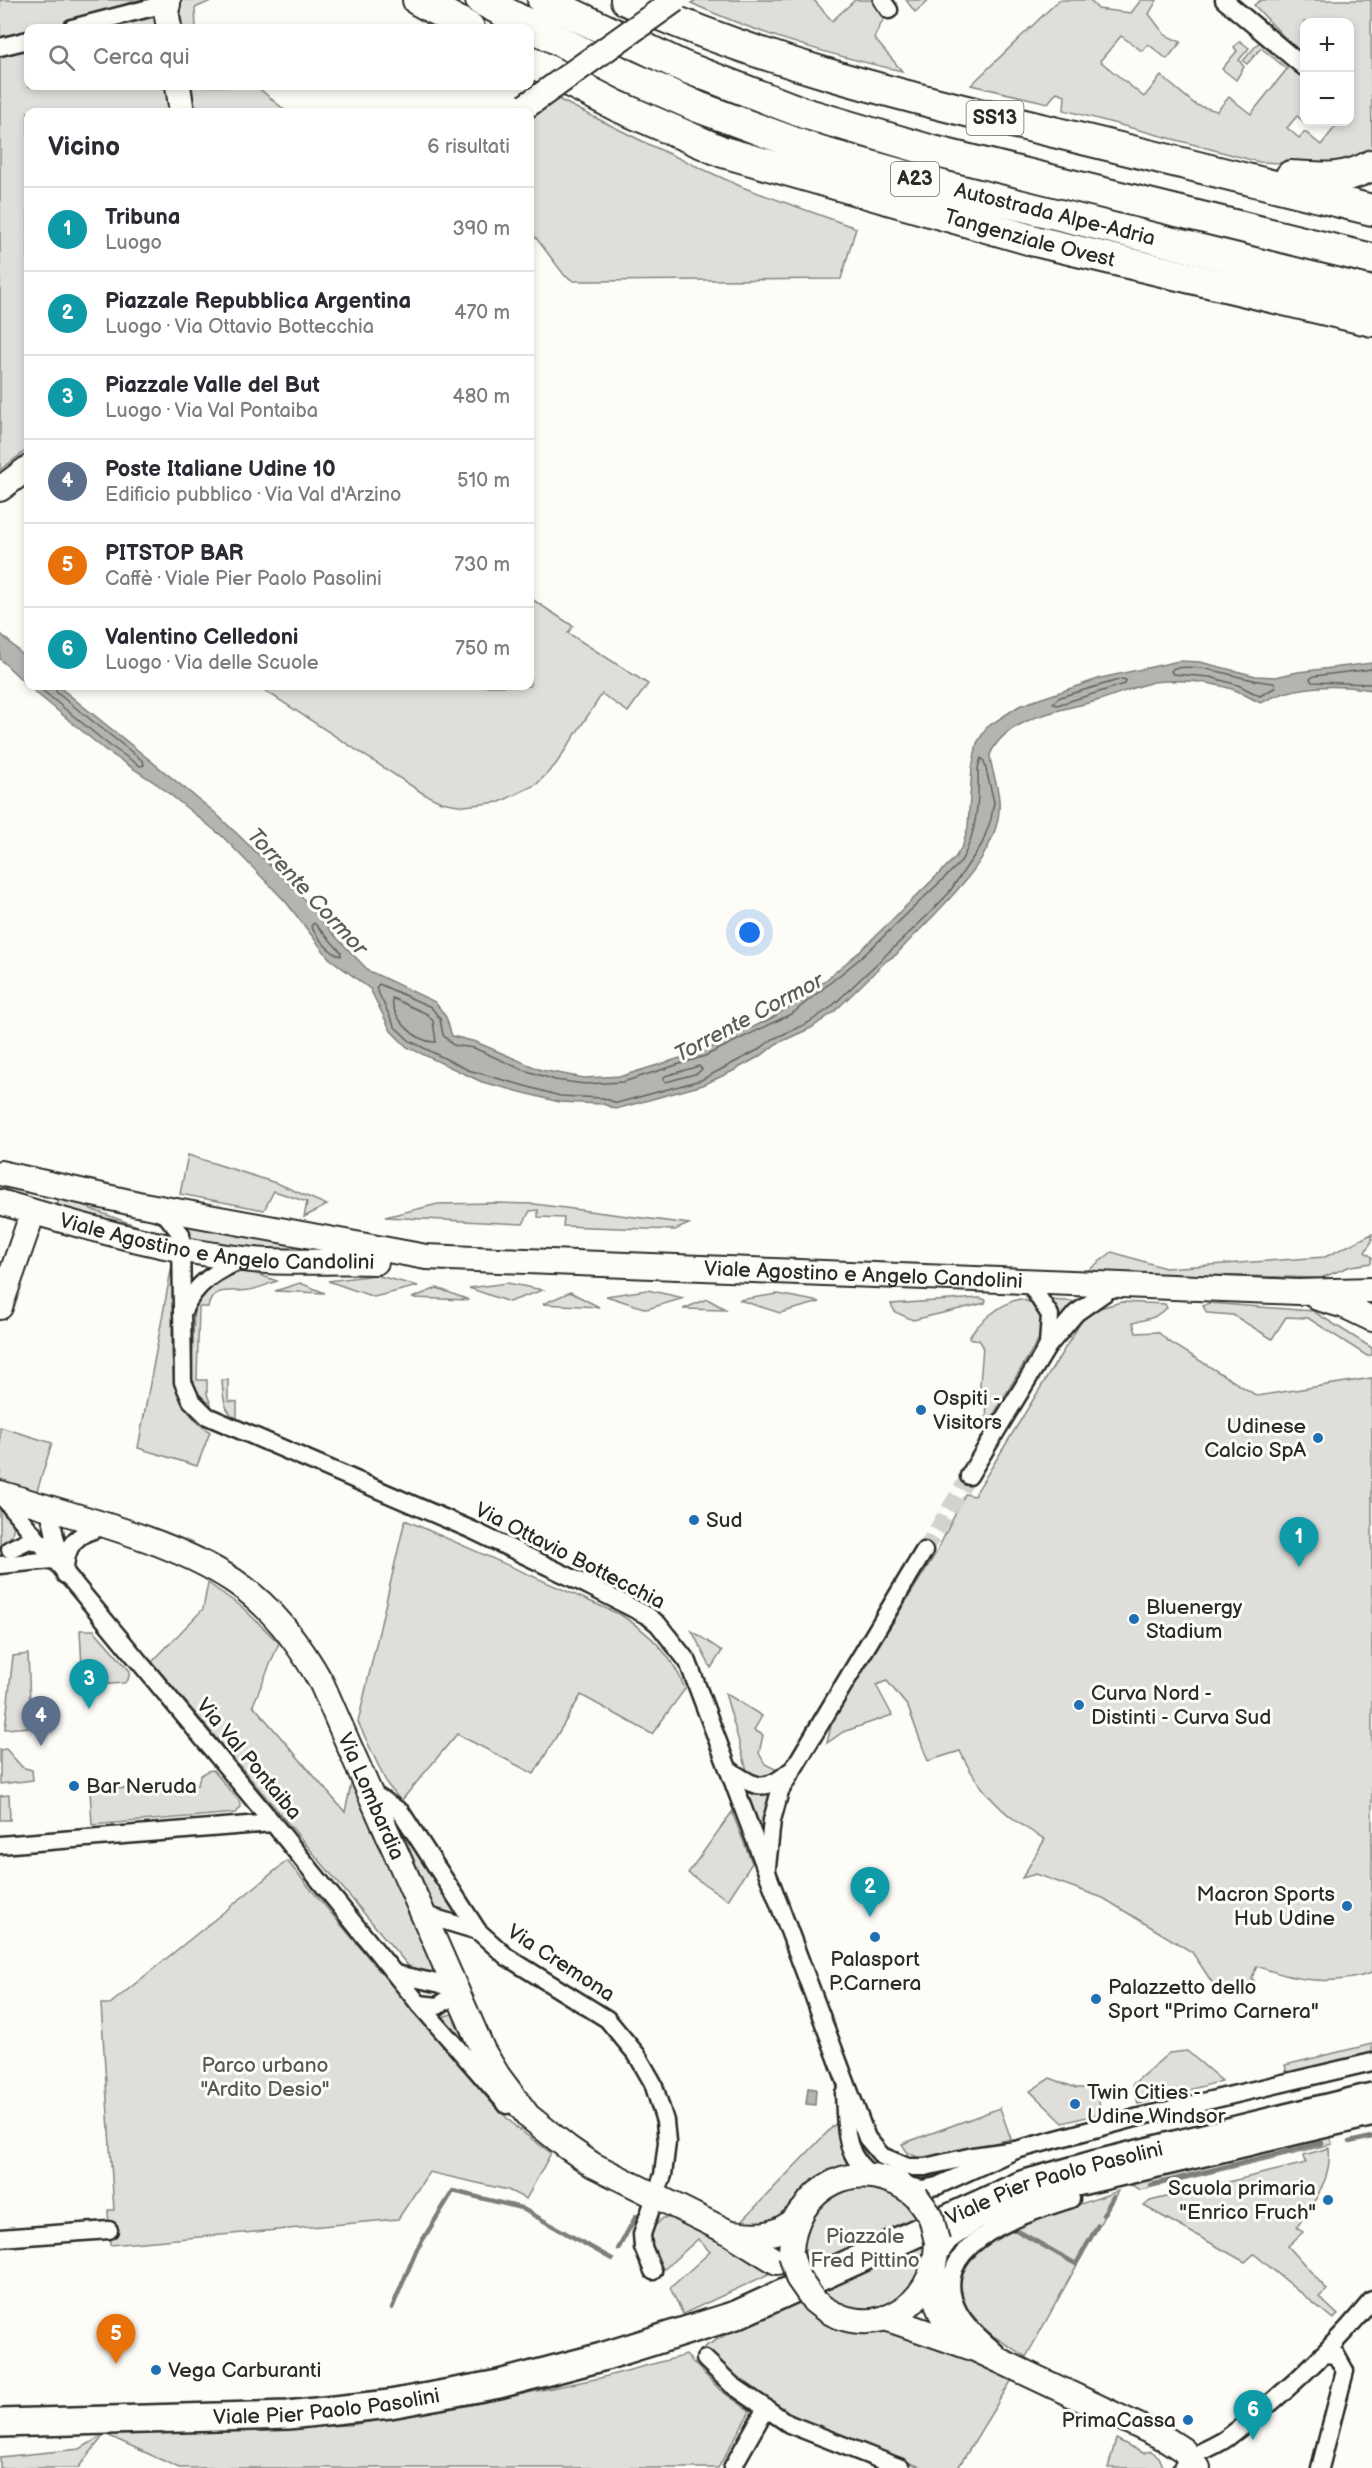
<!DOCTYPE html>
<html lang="it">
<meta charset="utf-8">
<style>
:root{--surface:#fff;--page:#f2f2f3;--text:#2b2b33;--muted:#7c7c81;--line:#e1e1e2;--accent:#1f6fb2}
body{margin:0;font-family:"Balsamiq Sans",sans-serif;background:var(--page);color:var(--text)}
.controls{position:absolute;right:18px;top:18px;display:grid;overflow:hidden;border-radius:12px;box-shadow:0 3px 9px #0003}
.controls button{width:54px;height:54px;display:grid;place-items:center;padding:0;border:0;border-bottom:2px solid var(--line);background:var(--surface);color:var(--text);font:30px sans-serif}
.you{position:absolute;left:750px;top:933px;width:21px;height:21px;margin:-15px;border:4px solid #fff;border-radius:50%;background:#1a73e8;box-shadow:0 0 0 9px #1a73e833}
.badge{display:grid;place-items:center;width:39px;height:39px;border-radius:50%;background:var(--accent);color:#fff;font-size:20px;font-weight:700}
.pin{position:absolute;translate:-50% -50px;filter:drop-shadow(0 2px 3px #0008)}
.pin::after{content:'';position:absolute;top:32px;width:21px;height:18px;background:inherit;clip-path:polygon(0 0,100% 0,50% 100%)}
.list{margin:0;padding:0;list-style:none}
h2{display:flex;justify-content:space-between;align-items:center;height:78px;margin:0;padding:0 24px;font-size:26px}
h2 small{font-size:20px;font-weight:400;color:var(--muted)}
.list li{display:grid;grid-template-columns:39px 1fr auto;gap:18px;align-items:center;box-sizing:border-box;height:84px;padding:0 24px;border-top:2px solid var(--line)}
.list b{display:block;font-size:22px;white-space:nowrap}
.list p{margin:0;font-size:20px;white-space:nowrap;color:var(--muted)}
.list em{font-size:20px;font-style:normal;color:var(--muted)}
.icon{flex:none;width:33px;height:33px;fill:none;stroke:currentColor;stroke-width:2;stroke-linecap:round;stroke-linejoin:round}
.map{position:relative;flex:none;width:1372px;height:2468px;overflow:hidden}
.search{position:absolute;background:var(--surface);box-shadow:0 3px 9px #0003;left:24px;top:24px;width:510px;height:66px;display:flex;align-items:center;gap:15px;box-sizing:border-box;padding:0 21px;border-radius:12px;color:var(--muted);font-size:22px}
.panel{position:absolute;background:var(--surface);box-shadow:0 3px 9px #0003;left:24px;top:108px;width:510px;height:582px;border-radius:12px}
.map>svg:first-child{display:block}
.green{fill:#dfdeda;stroke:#858482;stroke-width:1.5}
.water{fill:#b5b4b1;stroke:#7e7d7b;stroke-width:1.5}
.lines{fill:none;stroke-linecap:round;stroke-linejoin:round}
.shore{stroke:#626261;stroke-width:1.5}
.stream{stroke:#7e7d7b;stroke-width:4.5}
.street-tunnel{stroke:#d3d2ce;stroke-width:16;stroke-dasharray:16 8;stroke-linecap:butt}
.street-casing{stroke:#2b2b2b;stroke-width:21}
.secondary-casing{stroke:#2b2b2b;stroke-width:28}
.primary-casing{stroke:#2b2b2b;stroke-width:32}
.highway-casing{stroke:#2b2b2b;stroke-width:34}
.street{stroke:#fdfcf7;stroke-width:16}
.secondary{stroke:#fdfcf7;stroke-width:24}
.primary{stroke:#fdfcf7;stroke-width:27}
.highway{stroke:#fdfcf7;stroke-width:30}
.secondary-bridge-casing{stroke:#2b2b2b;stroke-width:28;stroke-linecap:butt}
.secondary-bridge{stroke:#fdfcf7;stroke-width:24}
.poi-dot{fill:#1f6fb2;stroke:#fdfcf7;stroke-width:2}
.labels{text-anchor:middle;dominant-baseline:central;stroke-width:6;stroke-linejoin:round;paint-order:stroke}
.shield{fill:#fdfcf7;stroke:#6a6a68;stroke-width:1.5}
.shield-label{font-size:20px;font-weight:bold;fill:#2b2b2b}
.street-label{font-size:21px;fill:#2b2b2b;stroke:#fdfcf7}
.poi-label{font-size:21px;fill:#2b2b2b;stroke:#fdfcf7;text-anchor:start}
.park-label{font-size:21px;fill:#585857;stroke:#fdfcf7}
.water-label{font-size:22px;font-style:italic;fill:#5b5b5a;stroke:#fdfcf7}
</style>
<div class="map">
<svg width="1372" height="2468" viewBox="0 0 1372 2468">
<rect width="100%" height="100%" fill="#fdfcf7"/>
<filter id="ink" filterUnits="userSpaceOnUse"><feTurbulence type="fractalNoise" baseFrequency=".0167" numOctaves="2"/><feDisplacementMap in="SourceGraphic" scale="12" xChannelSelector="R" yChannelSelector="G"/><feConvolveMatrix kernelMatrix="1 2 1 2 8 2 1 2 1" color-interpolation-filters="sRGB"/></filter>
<g filter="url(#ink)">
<g class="green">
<path d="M0,0H155L162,28H28V86H171L169,112H28V449L0,470Z"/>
<path d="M178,0H213L195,8L196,28H183Z"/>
<path d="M696,0H814L832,21L855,0H877L886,14L874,38L902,71C829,55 760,35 691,3Z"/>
<path d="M906,0H929L915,12Z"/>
<path d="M1059,0H1090L1098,9L1131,13L1141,0H1157L1149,14L1165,35L1181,42L1167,59L1148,44L1142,51L1121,36L1100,61L1144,97L1161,76L1196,105L1217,111L1229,97L1251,114L1287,69L1261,48L1247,64L1243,61L1261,40L1304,74V118L1303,121L1297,116L1287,128L1299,138L1305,132L1321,145L1339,122H1350V22H1304V58L1254,5L1261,0H1371L1372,158L1360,166L1259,162L1064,110L1065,95L1057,92L1048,103L971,85Z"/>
<path d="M1240,41L1249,48L1239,60L1244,67L1236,80L1222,69L1237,51L1234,47Z"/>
<path d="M192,86H256L287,112H196Z"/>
<path d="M558,99L650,145L742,187L856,228L841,279L588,281H574L565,276L530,230V120Z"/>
<path d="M530,598L573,626L568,633L648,684L628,712L602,694L556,764L537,784L500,802L464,806L441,802L424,794L258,686H530Z"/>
<path d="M188,1155L279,1184L327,1205L304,1217L307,1202L274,1191L264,1210L180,1194Z"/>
<path d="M59,1197L85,1202L91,1209L178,1241L56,1212Z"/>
<path d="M493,1203L534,1204L689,1224L675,1230L563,1226L564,1218L538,1217V1210L530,1211L523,1224L385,1217L438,1204Z"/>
<path d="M186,1224L368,1255L235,1249L187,1242Z"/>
<path d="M1372,1234V1241L1365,1252L1372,1257L1371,1263L1351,1266L1321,1278L1086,1272L1112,1252L1165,1268L1325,1257Z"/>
<path d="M172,1265L177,1266C175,1323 155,1397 210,1432L197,1466L138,1448Z"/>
<path d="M237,1272L254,1273L277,1281C268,1284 258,1289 249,1290C233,1293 213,1284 208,1307H199L197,1380H207V1394L213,1410L199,1396L192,1380L194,1307L210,1288Z"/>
<path d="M375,1275L418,1286L374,1297L328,1281Z"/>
<path d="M300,1283L325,1293L275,1291Z"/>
<path d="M507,1283L543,1290L509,1302L469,1288Z"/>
<path d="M437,1288L469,1300L412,1298Z"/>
<path d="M647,1290L684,1298L647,1309L606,1296Z"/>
<path d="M570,1292L599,1307L543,1304Z"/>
<path d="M778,1294L820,1302L780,1313L739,1300Z"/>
<path d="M980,1298L986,1300L985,1303L913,1320L895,1312L891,1304Z"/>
<path d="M707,1299L727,1310L683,1309Z"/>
<path d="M1020,1299L1032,1303L1043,1319V1332L986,1427L987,1398H979L983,1346L979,1340L969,1338C977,1323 1003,1302 1020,1299Z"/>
<path d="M1048,1300L1081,1302L1054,1334Z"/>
<path d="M1121,1302L1165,1304L1167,1308L1154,1317L1133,1323L1136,1333L1158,1332L1168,1341L1257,1396L1372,1378V1973C1332,1986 1295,1981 1257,1966L1252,1978L1255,1983L1235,1997L1221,1996L1192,1952L1103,1898L1036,1874L1022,1878L1045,1839C1008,1820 978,1790 960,1751L928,1761L908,1707L887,1681L876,1685L892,1715L843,1732L827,1743L832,1721L936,1553L965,1494L974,1496L1084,1317L1093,1310Z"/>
<path d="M1209,1303L1313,1311L1372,1348V1355L1367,1356L1308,1318L1286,1317L1272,1339L1233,1315L1207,1313L1203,1306Z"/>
<path d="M222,1380H228V1401L237,1402V1419C223,1412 223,1394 222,1380Z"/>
<path d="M0,1427L52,1443L36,1494L0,1484Z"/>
<path d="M0,1508L14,1523L12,1535L0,1548Z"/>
<path d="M405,1520L621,1615C651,1634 673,1656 685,1689L652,1734L581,1695L534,1774L457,1734L401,1801L387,1784L358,1722Z"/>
<path d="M208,1583L242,1607L279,1643L253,1705L345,1812L352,1780L435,1967L429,1974L411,1969L152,1662L203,1609Z"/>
<path d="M80,1630H94L130,1671L128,1680L124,1683L83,1686Z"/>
<path d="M692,1631L722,1651L711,1668Z"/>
<path d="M28,1654L31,1727L5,1729L13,1656Z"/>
<path d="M725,1693L762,1716L754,1730L763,1735L759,1753L765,1764L781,1772L763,1781L748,1774Z"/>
<path d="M6,1749L22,1767L32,1770L33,1780L0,1784V1750Z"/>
<path d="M213,1770L239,1801L241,1807L236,1813L92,1825L90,1790L198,1785L200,1776L207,1771Z"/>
<path d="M745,1788L776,1790L762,1841Z"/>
<path d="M9,1795L10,1820H0V1796Z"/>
<path d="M732,1812L752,1863L728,1900L688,1873Z"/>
<path d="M396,1818L459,1918L436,1911Z"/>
<path d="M287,1861L490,2101L517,2128L551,2153L526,2199L508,2190L429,2172L398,2219L110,2245L108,2210H114L101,2004H110Z"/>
<path d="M452,2014L472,2060L438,2018Z"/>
<path d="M1372,2044V2053L1287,2074L1285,2065Z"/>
<path d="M1187,2051L1222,2081L1138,2104L1133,2084L1169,2053Z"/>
<path d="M1050,2078L1076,2088H1095L1102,2113L1063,2123L1030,2091Z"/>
<path d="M1000,2108L1011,2139L923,2160L907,2152L902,2144Z"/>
<path d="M855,2118L890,2165L982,2158L945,2175L918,2178L888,2167L870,2164L852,2144Z"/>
<path d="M837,2122L843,2154L851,2167L783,2222L740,2223Z"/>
<path d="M1330,2134L1332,2144L1140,2190L1128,2183Z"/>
<path d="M1329,2148C1332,2180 1314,2202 1297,2227L1303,2232L1288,2246L1327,2290L1319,2297L1338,2315L1333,2319L1254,2254L1245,2262L1144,2206L1150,2201L1306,2163L1304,2155Z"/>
<circle cx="864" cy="2248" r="61"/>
<path d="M1118,2191L1026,2357L987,2332L966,2308L960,2284L966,2260L1002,2231Z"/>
<path d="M663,2218H670L740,2252L771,2273L683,2314L670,2288L710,2252L698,2239L662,2271L649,2246L654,2227Z"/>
<path d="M799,2294L903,2331L1013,2378L958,2468H923L798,2420L718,2364L704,2347Z"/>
<path d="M686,2355L720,2390L750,2411L718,2468H179L105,2434L78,2468H0V2457L80,2449L105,2434L350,2425L460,2407L600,2378Z"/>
<path d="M1116,2439L1143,2453L1151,2451L1159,2457L1164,2468H1108Z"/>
</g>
<g class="water">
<path d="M0,633L28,660V686H58L213,811L295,889L335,936L369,971L435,1002L446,1017L452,1036L476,1042L541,1070L584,1078L622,1076L703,1051L770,1019L807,996L859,952L955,858L963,845L968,827L972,768L977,743L987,727L1019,706L1101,678L1179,661L1200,662L1256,676L1275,677L1298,672L1372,663V690C1335,684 1294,685 1261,703C1252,699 1244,694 1235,690C1209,681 1180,679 1153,682C1135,687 1118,694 1100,700C1065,710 1006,716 990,755C991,770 998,784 999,800C1004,858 930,916 896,955L886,961L834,1012L811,1028L776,1044L762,1055L733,1071L703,1085L616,1109L603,1104L559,1102L482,1082L407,1047L391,1031L370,989L329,958L286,902L223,837L157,784L105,750L29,687L0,659Z"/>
<path d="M808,2088L816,2089L815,2105L806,2104Z"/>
</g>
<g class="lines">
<g class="shore">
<path d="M1174,668C1207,663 1241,681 1274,683L1276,687L1260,696L1238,685L1210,677L1173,674L1171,671Z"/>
<path d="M1372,669L1314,676L1310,679L1312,682L1372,684"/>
<path d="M1122,679L1126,680L1125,684L1057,705L1053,703L1060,697Z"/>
<path d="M37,686L109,745L140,766L144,765L143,761L57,693L55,686"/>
<path d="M981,758L984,761L994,802L991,819L982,844L948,894L929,914L830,1008L808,1023L773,1039L758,1050L701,1080L617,1103L603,1098L560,1096L468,1070L410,1041L395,1027L376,988L379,984L431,1007L440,1019L443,1035L453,1045L474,1048L521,1069L555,1080L585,1084L623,1082L705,1056L793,1013L863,956L960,863C977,835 979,800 978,768Z"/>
<path d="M314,923L341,952V956C330,954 316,936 311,926Z"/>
<path d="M392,998L427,1014L433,1021L436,1042C416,1043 392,1018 392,998Z"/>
<path d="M699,1066L702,1069L698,1073L666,1082L663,1080L665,1076Z"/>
</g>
<g class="stream">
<path d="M1349,2142L1372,2137"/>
<path d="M1151,2185L1322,2143"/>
<path d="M1103,2215L1113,2197"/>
<path d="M1016,2230L1076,2264L1098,2225"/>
<path d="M618,2249L636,2216"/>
<path d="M392,2308L417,2249L453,2191L521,2208L612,2259"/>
</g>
<path class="street-tunnel" d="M924,1551L969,1476"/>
<g class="street-casing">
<g id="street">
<path d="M882,0L889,10"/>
<path d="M1224,0L1304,67"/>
<path d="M72,28L165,4"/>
<path d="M0,47L28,40"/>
<path d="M156,1211L167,1216L181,1234L183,1382L191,1400L207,1416L472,1530L589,1586L648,1616L658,1624L688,1662L867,2138L882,2156L908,2167H925L973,2156L1016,2150"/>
<path d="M1028,1281L1050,1315L1048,1345"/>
<path d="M183,1311C195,1284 216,1269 244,1260"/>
<path d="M969,1476L1048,1346L1076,1313L1116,1285"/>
<path d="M0,1494L273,1823L419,2004L507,2105"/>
<path d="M49,1509L62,1568"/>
<path d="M10,1549L29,1540L43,1543"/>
<path d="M0,1565L52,1560"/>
<path d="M65,1575C64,1545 76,1533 104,1527"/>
<path d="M730,1770C754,1788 766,1793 790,1771"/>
<path d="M372,1793L401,1812L478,1931L507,1957L607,2019L637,2055L653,2083L665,2121L667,2142L663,2175L642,2234L643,2247L653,2271"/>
<path d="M0,1845L273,1823"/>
<path d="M767,1867L772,1820L780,1791L924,1551"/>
<path d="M425,1915L478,1931"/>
<path d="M396,1974L441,1984L457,1993L438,2006L419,2004"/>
<path d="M844,2093C846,2125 843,2157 873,2176"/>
<path d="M904,2185L922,2189L937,2186L1016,2150L1139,2117L1372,2062"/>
<path d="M0,2238L109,2230"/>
<path d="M937,2258L949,2241L977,2221L1041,2196L1372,2118"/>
<path d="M997,2353C984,2341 968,2329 959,2313C922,2244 1025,2214 1071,2199"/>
<path d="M705,2359L732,2385L789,2424L901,2468"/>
<path d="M732,2468L766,2408"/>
<path d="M1182,2468C1192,2452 1212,2449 1227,2438C1279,2399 1331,2350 1372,2300"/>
<path d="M1320,2468L1345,2371L1336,2355L1323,2354"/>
</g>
</g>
<g class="secondary-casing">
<g id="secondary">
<path d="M165,4L169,28"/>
<path d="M178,86L182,112"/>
<path d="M0,489L28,468"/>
<path id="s1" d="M0,1173L138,1204L426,1257L1298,1292L1372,1290"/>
<path id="s2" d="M0,1202C85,1227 165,1251 253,1260C293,1264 335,1260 376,1262"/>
<path d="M1318,1298L1345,1306L1372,1319"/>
<path d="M0,1307L33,1212"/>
<path id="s3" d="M0,1493C74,1517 169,1538 234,1581C271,1606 301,1646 322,1684L483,2051L498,2076L528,2116L567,2147L593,2165L730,2233L777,2262"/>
<path d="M733,2233C761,2237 782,2236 800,2213"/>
<path d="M791,2254C792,2185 863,2151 916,2196"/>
<path d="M934,2271C934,2306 939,2319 966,2341"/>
<path d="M814,2301C868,2347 936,2309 937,2242"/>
<path d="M885,2318L975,2349L1166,2439L1183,2450L1198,2468"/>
</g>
</g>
<g class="primary-casing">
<g id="primary">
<path id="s4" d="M0,2423L288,2415L390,2404L499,2384L602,2357L736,2315L1022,2185L1097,2164L1372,2097"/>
</g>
</g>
<g class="highway-casing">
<g id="highway">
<path d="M165,0V4"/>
<path d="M418,0L469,28"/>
<path id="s5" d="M481,0L626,75L698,107L820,152L946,187L1372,292"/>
<path d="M543,0L682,66L804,113L929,150L1372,259"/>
<path d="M626,0C757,60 897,95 1037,128C1149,155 1260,182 1372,210"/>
<path id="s6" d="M530,61L617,106L723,152L1035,241L1372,321"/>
<path d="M1291,176C1319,178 1346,181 1372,165"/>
</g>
</g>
<use href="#street" class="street"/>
<use href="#secondary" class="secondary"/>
<use href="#primary" class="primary"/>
<use href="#highway" class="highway"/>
<g class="secondary-bridge-casing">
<g id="secondary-bridge">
<path d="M526,106L675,0"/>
<path d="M916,2196L931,2217L937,2242"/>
<path d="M791,2254L798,2278L814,2301"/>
</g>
</g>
<use href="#secondary-bridge" class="secondary-bridge"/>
</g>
</g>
<g class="poi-dot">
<circle cx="921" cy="1410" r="6"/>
<circle cx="1318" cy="1438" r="6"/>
<circle cx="694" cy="1520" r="6"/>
<circle cx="1134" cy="1619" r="6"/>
<circle cx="1079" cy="1705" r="6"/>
<circle cx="74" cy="1786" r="6"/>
<circle cx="1347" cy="1906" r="6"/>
<circle cx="875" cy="1937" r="6"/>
<circle cx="1096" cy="1999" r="6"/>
<circle cx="1075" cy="2104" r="6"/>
<circle cx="1328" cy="2200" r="6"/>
<circle cx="156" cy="2370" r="6"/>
<circle cx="1188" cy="2420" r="6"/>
</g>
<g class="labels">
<g class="shield">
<rect x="966.5" y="101" width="57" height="34" rx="4.5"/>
<rect x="891" y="162" width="48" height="34" rx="4.5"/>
</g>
<g class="shield-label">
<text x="995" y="118">SS13</text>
<text x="915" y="179">A23</text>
</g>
<g class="street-label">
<text stroke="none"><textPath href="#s5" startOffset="615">Autostrada Alpe-Adria</textPath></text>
<text stroke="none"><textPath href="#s6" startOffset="532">Tangenziale Ovest</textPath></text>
<text stroke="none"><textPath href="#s2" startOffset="222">Viale Agostino e Angelo Candolini</textPath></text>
<text stroke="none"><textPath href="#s1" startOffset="872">Viale Agostino e Angelo Candolini</textPath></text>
<text transform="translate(570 1556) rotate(27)">Via Ottavio Bottecchia</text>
<text transform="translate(249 1759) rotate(50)">Via Val Pontaiba</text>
<text stroke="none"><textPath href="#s3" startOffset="510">Via Lombardia</textPath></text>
<text transform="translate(561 1963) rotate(33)">Via Cremona</text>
<text stroke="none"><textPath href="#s4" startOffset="1094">Viale Pier Paolo Pasolini</textPath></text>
<text stroke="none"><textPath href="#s4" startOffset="327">Viale Pier Paolo Pasolini</textPath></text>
</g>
<g class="poi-label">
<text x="933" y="1398">Ospiti -<tspan x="933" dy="24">Visitors</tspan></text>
<text x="1306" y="1426" text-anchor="end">Udinese<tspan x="1306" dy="24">Calcio SpA</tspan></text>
<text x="706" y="1520">Sud</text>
<text x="1146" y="1607">Bluenergy<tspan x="1146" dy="24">Stadium</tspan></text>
<text x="1091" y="1693">Curva Nord -<tspan x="1091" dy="24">Distinti - Curva Sud</tspan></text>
<text x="86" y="1786">Bar Neruda</text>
<text x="1335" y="1894" text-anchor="end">Macron Sports<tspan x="1335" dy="24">Hub Udine</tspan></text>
<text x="875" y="1959" text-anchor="middle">Palasport<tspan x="875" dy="24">P.Carnera</tspan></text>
<text x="1108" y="1987">Palazzetto dello<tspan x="1108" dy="24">Sport "Primo Carnera"</tspan></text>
<text x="1087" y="2092">Twin Cities -<tspan x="1087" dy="24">Udine Windsor</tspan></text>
<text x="1316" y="2188" text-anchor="end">Scuola primaria<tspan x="1316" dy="24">"Enrico Fruch"</tspan></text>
<text x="168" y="2370">Vega Carburanti</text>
<text x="1176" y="2420" text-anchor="end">PrimaCassa</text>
</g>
<g class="park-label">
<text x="265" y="2065">Parco urbano<tspan x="265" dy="24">"Ardito Desio"</tspan></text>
<text x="865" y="2236">Piazzale<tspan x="865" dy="24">Fred Pittino</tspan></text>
</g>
<g class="water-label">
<text transform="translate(307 892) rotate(47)">Torrente Cormor</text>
<text transform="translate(749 1018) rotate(-28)">Torrente Cormor</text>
</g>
</g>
</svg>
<div class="controls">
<button>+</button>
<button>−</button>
</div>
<div class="you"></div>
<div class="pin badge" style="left:1299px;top:1567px;background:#0f9aa8">1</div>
<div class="pin badge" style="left:870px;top:1917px;background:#0f9aa8">2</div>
<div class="pin badge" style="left:89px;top:1709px;background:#0f9aa8">3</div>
<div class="pin badge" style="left:41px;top:1746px;background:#5c6f8a">4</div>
<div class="pin badge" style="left:116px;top:2364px;background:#e8710a">5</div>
<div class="pin badge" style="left:1253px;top:2440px;background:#0f9aa8">6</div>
<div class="search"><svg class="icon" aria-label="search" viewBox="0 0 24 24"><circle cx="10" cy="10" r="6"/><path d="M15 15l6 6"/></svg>Cerca qui</div>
<section class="panel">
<h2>Vicino<small>6 risultati</small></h2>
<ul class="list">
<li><span class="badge" style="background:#0f9aa8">1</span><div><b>Tribuna</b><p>Luogo</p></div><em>390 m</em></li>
<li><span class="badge" style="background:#0f9aa8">2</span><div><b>Piazzale Repubblica Argentina</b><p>Luogo · Via Ottavio Bottecchia</p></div><em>470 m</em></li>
<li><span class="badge" style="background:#0f9aa8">3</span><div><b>Piazzale Valle del But</b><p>Luogo · Via Val Pontaiba</p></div><em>480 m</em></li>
<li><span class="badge" style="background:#5c6f8a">4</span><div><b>Poste Italiane Udine 10</b><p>Edificio pubblico · Via Val d'Arzino</p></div><em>510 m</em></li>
<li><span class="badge" style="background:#e8710a">5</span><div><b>PITSTOP BAR</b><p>Caffè · Viale Pier Paolo Pasolini</p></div><em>730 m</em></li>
<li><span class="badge" style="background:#0f9aa8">6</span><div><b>Valentino Celledoni</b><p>Luogo · Via delle Scuole</p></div><em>750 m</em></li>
</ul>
</section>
</div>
